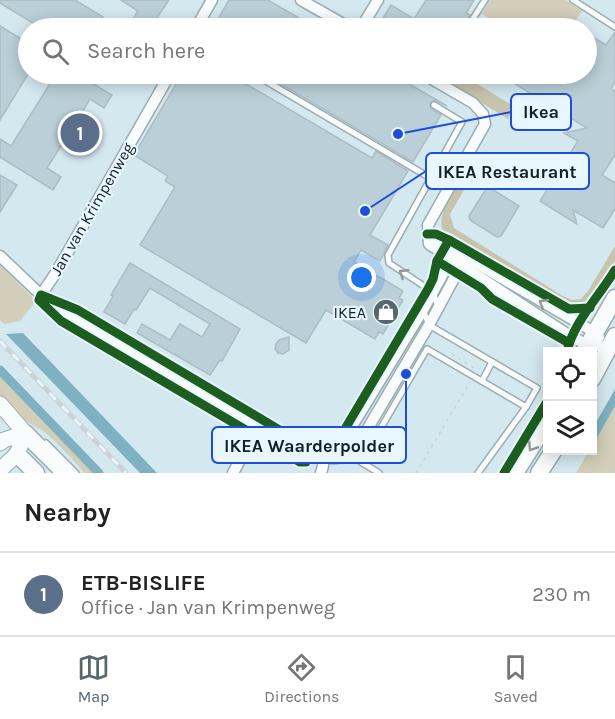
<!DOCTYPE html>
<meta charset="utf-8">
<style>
:root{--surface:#fff;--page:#f6f6f6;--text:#222;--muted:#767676;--line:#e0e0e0;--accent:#57676d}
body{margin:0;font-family:Karla,sans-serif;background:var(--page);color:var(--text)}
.controls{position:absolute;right:18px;bottom:18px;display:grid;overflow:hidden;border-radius:0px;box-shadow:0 3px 15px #0003}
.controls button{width:54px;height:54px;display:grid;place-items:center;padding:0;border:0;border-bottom:2px solid var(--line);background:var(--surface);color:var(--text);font:30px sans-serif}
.you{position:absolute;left:362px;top:278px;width:21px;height:21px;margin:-15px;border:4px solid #fff;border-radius:50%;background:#1a73e8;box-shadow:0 0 0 9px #1a73e833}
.badge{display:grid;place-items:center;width:39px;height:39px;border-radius:50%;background:var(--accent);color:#fff;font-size:20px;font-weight:700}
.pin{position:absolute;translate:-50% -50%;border:3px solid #fff;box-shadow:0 2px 6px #0006}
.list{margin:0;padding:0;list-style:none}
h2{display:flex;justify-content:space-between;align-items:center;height:78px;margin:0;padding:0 24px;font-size:26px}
h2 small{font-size:20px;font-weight:400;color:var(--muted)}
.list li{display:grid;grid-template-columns:39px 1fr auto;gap:18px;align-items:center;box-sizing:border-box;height:84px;padding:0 24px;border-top:2px solid var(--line)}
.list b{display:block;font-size:22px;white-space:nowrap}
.list p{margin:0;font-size:20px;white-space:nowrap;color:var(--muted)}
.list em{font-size:20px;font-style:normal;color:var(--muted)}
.icon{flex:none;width:33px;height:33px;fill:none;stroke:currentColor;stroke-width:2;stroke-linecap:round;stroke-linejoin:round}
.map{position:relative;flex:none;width:615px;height:473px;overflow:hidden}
.search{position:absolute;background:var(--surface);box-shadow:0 3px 15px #0003;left:18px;right:18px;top:18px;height:66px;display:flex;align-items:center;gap:15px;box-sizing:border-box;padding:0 21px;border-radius:33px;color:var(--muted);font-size:22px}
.sheet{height:162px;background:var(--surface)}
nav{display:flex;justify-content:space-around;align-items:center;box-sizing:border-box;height:84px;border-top:2px solid var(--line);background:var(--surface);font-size:16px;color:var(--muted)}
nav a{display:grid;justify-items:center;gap:3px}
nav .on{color:var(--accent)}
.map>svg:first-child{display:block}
.green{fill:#d2ceb9}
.forest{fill:#c8c3ac}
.water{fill:#7fb1c2}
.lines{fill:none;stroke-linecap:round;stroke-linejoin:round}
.canal{stroke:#7fb1c2;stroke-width:9}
.building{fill:#bacfd7;stroke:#acbdc3;stroke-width:1.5}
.lane-casing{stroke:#9bacb1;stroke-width:8}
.street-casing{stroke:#9bacb1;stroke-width:13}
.secondary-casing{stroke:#9bacb1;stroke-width:17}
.primary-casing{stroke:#9bacb1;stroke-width:19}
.path{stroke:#cbd1d3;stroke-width:1.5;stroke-dasharray:3 4.5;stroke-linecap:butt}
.lane{stroke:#f9fcfd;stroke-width:5}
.street{stroke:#f9fcfd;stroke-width:10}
.secondary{stroke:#f9fcfd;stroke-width:15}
.primary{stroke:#f9fcfd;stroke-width:16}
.rail-casing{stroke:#ccd2d5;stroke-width:5}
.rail{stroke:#e8f7fd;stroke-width:3;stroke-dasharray:9;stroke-linecap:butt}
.cycleway-casing{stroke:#e8f7fd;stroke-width:13}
.cycleway{stroke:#1b5e20;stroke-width:9}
.oneway{stroke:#92999d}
.labels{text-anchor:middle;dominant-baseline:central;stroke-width:4.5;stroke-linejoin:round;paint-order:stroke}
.street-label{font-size:16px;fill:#132127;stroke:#e8f7fd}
.poi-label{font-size:16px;fill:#132127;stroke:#e8f7fd;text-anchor:end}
.leader{fill:none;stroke:#1d4ed8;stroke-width:2}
.callout-dot{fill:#1d4ed8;stroke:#e8f7fd;stroke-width:2}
.callout{fill:#e8f7fd;stroke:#1d4ed8;stroke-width:2}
.callout-label{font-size:18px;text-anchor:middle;font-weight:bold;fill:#132127}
</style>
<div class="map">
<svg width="615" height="473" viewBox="0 0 615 473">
<rect width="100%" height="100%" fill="#d4e8f0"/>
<g class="green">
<path d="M490,0H565L582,11L571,28H505L482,14Z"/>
<path d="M0,265L36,301L20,321L4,324L0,320Z"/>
<path d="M0,374L95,473H85L56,442L43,431L24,420L0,395Z"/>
<path d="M615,406V473H576L589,451L592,450L593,445Z"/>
</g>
<g class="forest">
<path d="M444,74H461L515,107L508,119L441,78Z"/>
<path d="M469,164L477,168L450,214L454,228L563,296L572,300L581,299L588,291L615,246V261L588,302L577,307L570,306L443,231C435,212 460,180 469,164Z"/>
</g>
<g class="water">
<path d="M23,333L157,473H140L6,334Z"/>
<path d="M615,389V406L593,445V428Z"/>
</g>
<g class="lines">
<path class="canal" d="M0,370L99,473"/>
</g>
<g class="building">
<path d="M0,0H75L103,17L96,28H41L0,3Z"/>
<path d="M121,0H169L150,28H141L131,22L138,11Z"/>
<path d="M229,0H268L316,28H213Z"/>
<path d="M426,0H474L466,13L470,15L462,28H389L380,23L391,5L414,19Z"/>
<path d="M521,22H539V28H505Z"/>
<path d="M0,26L28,43V74L0,120Z"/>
<path d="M615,32V82L611,89L615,91V155L602,175L615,183V209L603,228L573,210L577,224L540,201L578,141L564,133L587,128L499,74H586V33L606,45Z"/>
<path d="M56,74H77L112,95L104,108L90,99L78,119L92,127L80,146L66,138L47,168L61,177L53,190L0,157V139L11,146Z"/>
<path d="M182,74H229L372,158L376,151L408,171L370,235L388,245L380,261L361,250L354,262L403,291L399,298L403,300L383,334L379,332L375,339L326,310L306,343L140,245L175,187L165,181L168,176L134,155Z"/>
<path d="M264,74H392L447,106L435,100L430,103L431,109L441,115L413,162Z"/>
<path d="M0,175L17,185L0,212Z"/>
<path d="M490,188L519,206L501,236L497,237L470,220L469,216L486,189Z"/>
<path d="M130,263L240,329L222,361L220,360L210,375L137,333L142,324L170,340L180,324L202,337L210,324L150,288L136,310L134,309L125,324L104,312L113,296L111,295Z"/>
<path d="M289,337V350L283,354L278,353L275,349L276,344L279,340Z"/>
</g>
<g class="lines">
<g class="lane-casing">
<g id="lane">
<path d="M573,0L615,27"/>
<path d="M467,28L485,0"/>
<path d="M254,74L432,179"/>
<path d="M434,105L462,122L388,255L389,263L433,292L438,307"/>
<path d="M423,310L429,325L537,388L526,407L478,473"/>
<path d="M482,381L492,362"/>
<path d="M46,443L76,473"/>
<path d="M379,473L361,462L427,349L526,407"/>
</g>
</g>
<g class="street-casing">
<g id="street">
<path d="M301,0L350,28"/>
<path d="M196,28L212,0"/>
<path d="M361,28L378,0"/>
<path d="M423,74L473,103L483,114L485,124L428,225L429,244L567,334L587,345L609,347"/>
<path d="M435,239L594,332L599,337"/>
<path d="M0,256L41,295L76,321L309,453C327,458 339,463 355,450L429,325L465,258"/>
<path d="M41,295L57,271L170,74"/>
<path d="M323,457L340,446L423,310L455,252"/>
<path d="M233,473L259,425"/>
<path d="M321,473L323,466V457"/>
</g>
</g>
<g class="secondary-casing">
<g id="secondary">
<path d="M0,404L25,433"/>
<path d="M0,443L4,440L25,433"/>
<path d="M0,470L17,454L25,433"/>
</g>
</g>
<g class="primary-casing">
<g id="primary">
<path d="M584,352L615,298"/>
<path d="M592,379L615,336"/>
<path d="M25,433L65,473"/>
<path d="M17,454L36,473"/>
<path d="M515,473L548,421"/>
<path d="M539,473L554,450"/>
</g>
</g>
<g class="path">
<path d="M452,354L477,370"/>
<path d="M416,473L470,382"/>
</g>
<use href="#lane" class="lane"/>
<use href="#street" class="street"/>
<use href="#secondary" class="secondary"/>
<use href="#primary" class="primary"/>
<g class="rail-casing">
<path id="rail" d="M0,341L126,473"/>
</g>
<use href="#rail" class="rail"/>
<g class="cycleway-casing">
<g id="cycleway">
<path d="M427,234H436L449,240L569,309L590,308"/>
<path d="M437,261L481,288L492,299L569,343"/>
<path d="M567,352C572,324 601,294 615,270"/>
<path d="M308,447L306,462H300L61,321L39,300L41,295L78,310L308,447L325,449L339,439L428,289L433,279L437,261L449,240"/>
<path d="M504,473L548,400"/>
</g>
</g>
<use href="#cycleway" class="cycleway"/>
</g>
<defs><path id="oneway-chevron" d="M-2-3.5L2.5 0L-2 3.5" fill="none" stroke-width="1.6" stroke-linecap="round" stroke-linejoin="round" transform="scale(1.5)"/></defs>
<g class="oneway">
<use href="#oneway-chevron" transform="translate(403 273) rotate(-147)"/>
<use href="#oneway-chevron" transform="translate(543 303) rotate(-150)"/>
<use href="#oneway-chevron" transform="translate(532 447) rotate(123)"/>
</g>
<defs>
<g id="shop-disc" transform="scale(1.35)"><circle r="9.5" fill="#57676d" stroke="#e8f7fd"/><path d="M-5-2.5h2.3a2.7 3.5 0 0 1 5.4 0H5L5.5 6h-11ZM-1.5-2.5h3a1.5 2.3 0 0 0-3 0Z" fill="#fff"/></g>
</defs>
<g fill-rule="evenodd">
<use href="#shop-disc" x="386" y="312"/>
</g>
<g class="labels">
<g class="street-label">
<text transform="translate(92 209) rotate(-60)">Jan van Krimpenweg</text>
</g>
<g class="poi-label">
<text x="366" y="312">IKEA</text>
</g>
</g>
<path class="leader" d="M398 134L511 112M365 211L426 171M406 374L406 445"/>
<g class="callout-dot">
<circle cx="398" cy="134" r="6"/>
<circle cx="365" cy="211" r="6"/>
<circle cx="406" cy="374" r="6"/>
</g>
<g class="callout">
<rect x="511" y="94" width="60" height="36" rx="6"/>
<rect x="426" y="153" width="163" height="36" rx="6"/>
<rect x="212" y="427" width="194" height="36" rx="6"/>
</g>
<g class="callout-label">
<text x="541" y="118">Ikea</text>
<text x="507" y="178">IKEA Restaurant</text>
<text x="309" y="452">IKEA Waarderpolder</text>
</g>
</svg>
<div class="controls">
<button><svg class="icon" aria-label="locate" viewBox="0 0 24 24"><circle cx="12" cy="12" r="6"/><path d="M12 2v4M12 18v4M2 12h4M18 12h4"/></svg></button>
<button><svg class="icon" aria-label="layers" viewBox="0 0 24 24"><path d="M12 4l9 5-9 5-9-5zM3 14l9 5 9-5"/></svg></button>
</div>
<div class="you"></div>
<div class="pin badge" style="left:80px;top:133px;background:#5c6f8a">1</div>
<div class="search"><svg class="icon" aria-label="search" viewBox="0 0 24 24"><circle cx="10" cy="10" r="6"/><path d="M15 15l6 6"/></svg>Search here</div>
</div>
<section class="sheet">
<h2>Nearby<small></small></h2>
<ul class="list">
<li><span class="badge" style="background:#5c6f8a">1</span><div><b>ETB-BISLIFE</b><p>Office · Jan van Krimpenweg</p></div><em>230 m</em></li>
</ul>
</section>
<nav>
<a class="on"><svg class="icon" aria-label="map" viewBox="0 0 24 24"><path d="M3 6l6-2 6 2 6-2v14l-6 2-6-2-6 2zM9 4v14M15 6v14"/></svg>Map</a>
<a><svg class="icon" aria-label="directions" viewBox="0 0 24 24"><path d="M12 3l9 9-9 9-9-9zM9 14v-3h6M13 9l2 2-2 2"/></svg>Directions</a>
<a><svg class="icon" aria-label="saved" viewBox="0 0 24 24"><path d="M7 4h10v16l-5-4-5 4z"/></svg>Saved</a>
</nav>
